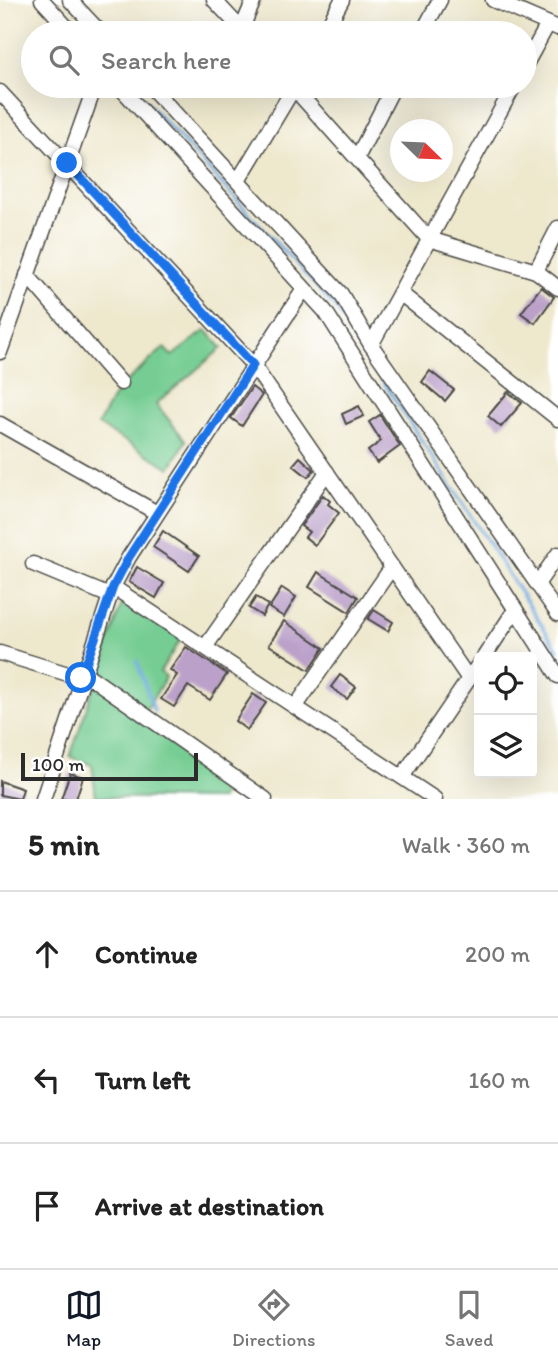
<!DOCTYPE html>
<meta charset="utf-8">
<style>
:root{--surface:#fff;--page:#f2f2f2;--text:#222;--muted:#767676;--line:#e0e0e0;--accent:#111827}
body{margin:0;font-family:Itim,sans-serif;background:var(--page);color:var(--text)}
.controls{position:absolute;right:21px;bottom:21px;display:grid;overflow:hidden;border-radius:7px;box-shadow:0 7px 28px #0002}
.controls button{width:63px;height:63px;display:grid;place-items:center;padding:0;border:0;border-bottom:2px solid var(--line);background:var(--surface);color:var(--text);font:35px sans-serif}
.compass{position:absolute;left:390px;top:119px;width:63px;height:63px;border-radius:50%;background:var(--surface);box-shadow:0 7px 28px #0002;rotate:113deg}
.scale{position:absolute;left:21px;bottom:18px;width:177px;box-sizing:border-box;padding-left:7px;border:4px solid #2b2b2b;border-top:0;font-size:19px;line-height:24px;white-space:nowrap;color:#2b2b2b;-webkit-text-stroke:5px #fff;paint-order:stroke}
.stop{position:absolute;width:21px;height:21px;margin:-16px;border:5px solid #1a73e8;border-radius:50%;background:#fff}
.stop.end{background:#1a73e8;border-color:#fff;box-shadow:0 2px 7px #0008}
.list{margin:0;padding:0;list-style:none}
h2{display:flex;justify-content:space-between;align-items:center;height:91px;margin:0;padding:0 28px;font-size:30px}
h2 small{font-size:23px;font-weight:400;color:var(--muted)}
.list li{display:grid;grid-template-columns:46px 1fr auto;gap:21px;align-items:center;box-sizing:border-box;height:126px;padding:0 28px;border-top:2px solid var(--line)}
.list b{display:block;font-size:26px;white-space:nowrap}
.list em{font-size:23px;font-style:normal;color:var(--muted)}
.icon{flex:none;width:38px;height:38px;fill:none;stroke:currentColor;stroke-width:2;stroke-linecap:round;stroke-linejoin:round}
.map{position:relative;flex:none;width:558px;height:799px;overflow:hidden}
.search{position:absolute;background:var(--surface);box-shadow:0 7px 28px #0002;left:21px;right:21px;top:21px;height:77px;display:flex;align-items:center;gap:18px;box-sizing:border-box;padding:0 24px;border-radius:38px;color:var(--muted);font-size:26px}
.sheet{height:469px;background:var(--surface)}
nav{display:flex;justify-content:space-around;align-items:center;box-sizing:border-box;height:98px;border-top:2px solid var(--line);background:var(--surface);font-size:19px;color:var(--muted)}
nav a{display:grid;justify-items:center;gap:4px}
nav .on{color:var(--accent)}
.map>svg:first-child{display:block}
.green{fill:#76cd93;stroke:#507c5f;stroke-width:2}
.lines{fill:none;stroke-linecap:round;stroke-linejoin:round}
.stream{stroke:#71abe1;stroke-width:3.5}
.building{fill:#bba1ca}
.minor-casing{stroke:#484743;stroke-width:17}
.minor{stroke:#fff;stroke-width:14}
.route{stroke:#1a73e8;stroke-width:9}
</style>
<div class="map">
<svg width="558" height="799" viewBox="0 0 558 799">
<rect width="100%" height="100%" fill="#fff"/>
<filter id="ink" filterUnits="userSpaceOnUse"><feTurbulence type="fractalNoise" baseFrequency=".0143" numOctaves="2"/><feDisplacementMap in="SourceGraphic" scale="14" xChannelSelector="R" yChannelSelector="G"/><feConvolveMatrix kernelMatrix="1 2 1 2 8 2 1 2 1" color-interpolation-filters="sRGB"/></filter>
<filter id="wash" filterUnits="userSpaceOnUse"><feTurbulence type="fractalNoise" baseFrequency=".00686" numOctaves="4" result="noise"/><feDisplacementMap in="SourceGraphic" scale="28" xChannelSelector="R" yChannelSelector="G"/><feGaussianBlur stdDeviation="1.57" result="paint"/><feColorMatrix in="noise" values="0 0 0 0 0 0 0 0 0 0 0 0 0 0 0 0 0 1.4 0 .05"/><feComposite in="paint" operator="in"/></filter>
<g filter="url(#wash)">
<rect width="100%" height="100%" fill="#eee8cd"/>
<g class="green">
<path d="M206,330L222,348L156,404L186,441L170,468L98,425L117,390L164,348L172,356Z"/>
<path d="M123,600L181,639L160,672L166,677L140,720L225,780L221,799L96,797L92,765L70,757Z"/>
</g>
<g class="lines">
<g class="stream">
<path d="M53,0L84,33"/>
<path d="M132,86L334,306L558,650"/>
<path d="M137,661L154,711"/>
</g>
</g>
<g id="blocks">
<g class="building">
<path d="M541,287L554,297L535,323L521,313Z"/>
<path d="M430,371L454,390L445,401L422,382Z"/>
<path d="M252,387L262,395L242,426L231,418Z"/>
<path d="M508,392L522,403L501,427L488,416Z"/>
<path d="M359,406L364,416L346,424L342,414Z"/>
<path d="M380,415L400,446L377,463L368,451L381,441L369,422Z"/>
<path d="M300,457L314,470L308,477L293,465Z"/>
<path d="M323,495L330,501L328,504L339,513L315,545L305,537L309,532L301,526Z"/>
<path d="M163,531L199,556L189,571L153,547Z"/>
<path d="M137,567L164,583L156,598L129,582Z"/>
<path d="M318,572L358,597L349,612L309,587Z"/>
<path d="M282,588L296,597L284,617L269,608Z"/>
<path d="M256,597L268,605L262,616L249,608Z"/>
<path d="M374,610L393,622L388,631L368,619Z"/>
<path d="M284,621L324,648L309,670L269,645Z"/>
<path d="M186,647L227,674L210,700L188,686L174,707L161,699L177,675L170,670Z"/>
<path d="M340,675L356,687L347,699L331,687Z"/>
<path d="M253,694L266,703L247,730L235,721Z"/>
<path d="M70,773L83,777L76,799H61Z"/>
<path d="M0,781L23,789L20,799L0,795Z"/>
</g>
</g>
</g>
<g filter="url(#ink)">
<use href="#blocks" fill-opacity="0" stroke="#484743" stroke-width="2"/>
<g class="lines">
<g class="minor-casing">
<g id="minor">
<path d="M42,0L72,33"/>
<path d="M70,0L101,33"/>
<path d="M214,0L245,33"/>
<path d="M493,0L558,28"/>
<path d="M241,30L254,0"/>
<path d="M324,33L342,0"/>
<path d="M422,33L440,0"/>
<path d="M525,66L548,24"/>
<path d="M119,86L325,311L558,676"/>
<path d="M150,86L341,294L371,345L558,614"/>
<path d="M292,86L429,239L536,271L558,288"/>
<path d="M0,92L253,365L469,679"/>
<path d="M358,156L394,86"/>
<path d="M238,181L295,86"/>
<path d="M536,271L558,228"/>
<path d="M27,275L121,383"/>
<path d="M400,293L558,419"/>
<path d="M371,345L514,86"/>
<path d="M0,352L95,86"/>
<path d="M0,424L157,513"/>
<path d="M33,564L110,596"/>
<path d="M538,583L558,554"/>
<path d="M113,587L435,799"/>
<path d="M206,646L327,472"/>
<path d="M0,653L81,678"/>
<path d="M484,657L515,610"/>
<path d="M83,672L265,799"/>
<path d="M296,706L392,567"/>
<path d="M402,777L479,664"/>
<path d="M43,799L113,587L129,557L304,289"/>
</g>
</g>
<use href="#minor" class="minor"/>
</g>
</g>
<g class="lines" filter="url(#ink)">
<path class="route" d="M67,163L253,365L129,557L113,587L81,678"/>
</g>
</svg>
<div class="controls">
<button><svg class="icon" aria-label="locate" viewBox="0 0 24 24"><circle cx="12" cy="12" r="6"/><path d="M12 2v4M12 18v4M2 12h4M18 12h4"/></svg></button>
<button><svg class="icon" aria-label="layers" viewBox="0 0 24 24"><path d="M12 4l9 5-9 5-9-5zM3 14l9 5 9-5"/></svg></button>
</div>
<svg class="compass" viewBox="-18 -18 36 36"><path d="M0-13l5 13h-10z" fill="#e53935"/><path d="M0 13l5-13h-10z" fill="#767676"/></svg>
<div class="scale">100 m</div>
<div class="stop" style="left:81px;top:678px"></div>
<div class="stop end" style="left:67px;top:163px"></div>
<div class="search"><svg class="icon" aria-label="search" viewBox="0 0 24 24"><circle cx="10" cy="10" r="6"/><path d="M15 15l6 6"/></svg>Search here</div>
</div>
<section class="sheet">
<h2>5 min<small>Walk · 360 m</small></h2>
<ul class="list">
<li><svg class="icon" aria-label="ahead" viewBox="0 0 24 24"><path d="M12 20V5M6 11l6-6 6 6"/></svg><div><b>Continue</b></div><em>200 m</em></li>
<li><svg class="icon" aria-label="left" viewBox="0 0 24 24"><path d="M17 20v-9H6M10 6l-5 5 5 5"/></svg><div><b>Turn left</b></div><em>160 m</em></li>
<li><svg class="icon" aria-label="arrive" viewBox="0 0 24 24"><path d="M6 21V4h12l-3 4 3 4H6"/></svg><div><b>Arrive at destination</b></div></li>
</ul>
</section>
<nav>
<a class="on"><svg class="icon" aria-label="map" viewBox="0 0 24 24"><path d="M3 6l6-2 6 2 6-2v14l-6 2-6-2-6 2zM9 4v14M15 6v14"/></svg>Map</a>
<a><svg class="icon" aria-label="directions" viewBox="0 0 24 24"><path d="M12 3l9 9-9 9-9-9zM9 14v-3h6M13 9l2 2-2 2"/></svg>Directions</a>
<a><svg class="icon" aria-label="saved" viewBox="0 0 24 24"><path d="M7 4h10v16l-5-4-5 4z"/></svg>Saved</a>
</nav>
